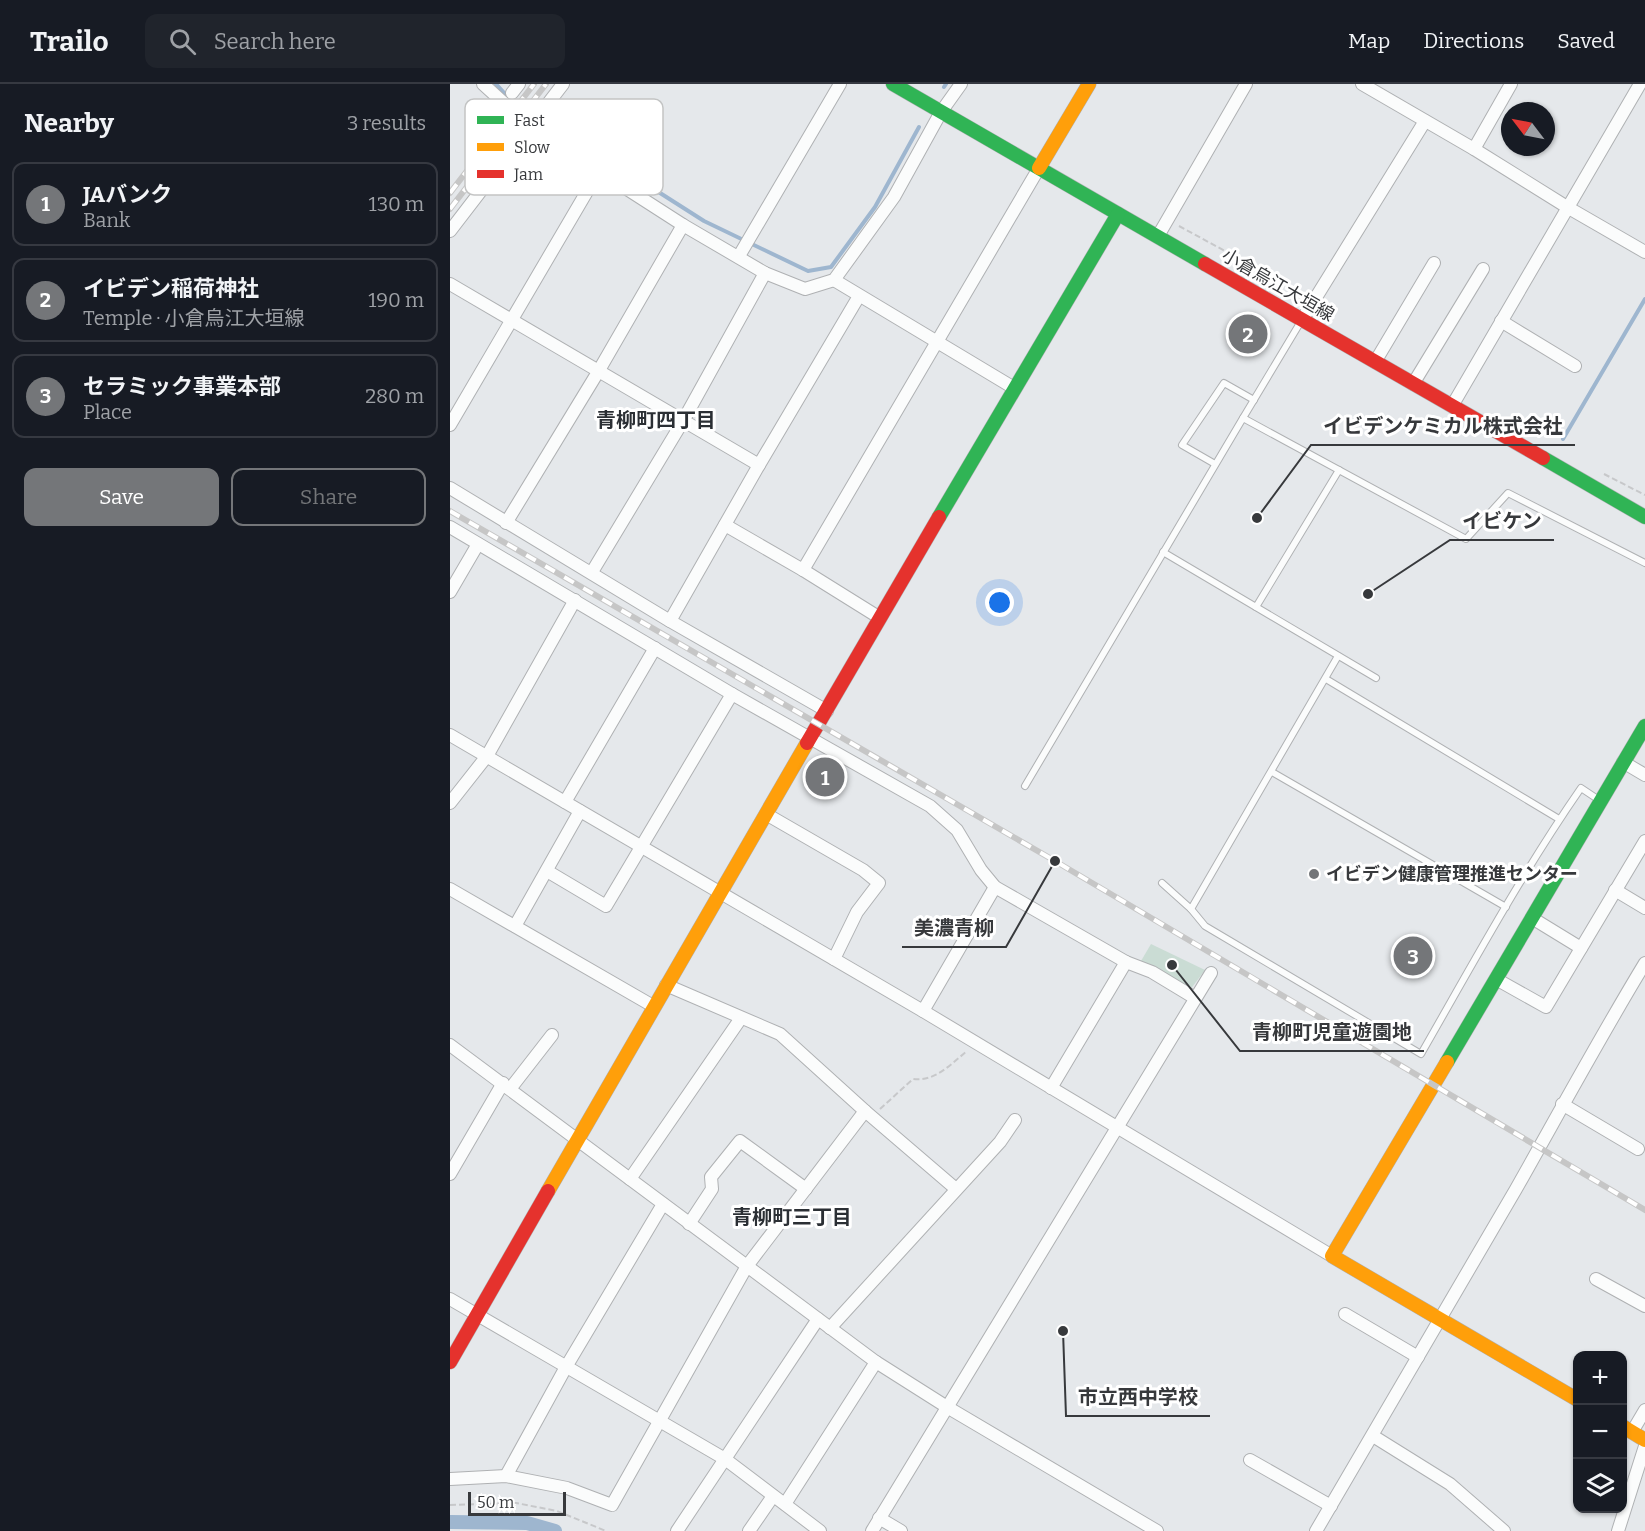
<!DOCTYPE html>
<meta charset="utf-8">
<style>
:root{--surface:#171b24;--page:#20242c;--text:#f1f3f6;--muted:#9ea1a6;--line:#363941;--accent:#747679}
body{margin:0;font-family:Bitter,"Noto Sans JP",serif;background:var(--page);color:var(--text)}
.controls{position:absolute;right:18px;bottom:18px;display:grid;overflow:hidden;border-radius:12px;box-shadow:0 2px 4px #0004}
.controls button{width:54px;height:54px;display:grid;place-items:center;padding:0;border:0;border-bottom:2px solid var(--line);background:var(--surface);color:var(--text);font:30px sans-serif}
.compass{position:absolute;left:1051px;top:18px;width:54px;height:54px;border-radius:50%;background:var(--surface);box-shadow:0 2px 4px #0004;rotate:302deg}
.scale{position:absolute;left:18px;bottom:15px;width:98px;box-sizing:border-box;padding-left:6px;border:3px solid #37393c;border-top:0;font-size:16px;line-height:21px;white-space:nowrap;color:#37393c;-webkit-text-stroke:4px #fff;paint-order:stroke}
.you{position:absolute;left:550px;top:519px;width:21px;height:21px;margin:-15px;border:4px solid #fff;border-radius:50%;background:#1a73e8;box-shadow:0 0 0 9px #1a73e833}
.badge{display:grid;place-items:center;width:39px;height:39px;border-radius:50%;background:var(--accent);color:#fff;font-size:20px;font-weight:700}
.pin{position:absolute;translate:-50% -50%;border:3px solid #fff;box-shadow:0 2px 6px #0006}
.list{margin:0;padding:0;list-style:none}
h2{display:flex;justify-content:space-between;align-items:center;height:78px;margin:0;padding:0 24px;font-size:26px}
h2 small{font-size:20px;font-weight:400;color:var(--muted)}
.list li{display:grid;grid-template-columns:39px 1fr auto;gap:18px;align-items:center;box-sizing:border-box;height:84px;margin:0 12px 12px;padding:0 12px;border:2px solid var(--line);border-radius:12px}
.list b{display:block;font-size:22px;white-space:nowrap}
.list p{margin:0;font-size:20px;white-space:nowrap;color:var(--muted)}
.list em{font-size:20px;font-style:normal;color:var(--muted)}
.actions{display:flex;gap:12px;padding:18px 24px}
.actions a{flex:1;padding:14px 0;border:2px solid var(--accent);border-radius:12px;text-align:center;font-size:21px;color:var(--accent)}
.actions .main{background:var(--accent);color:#fff}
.icon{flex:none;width:33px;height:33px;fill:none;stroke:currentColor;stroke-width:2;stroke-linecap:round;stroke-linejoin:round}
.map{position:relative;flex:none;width:1195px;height:1447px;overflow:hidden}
header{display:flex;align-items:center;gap:36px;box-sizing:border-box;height:84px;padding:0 30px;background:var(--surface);border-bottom:2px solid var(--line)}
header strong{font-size:28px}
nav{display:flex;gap:33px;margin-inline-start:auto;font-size:21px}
.search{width:420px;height:54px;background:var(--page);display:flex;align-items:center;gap:15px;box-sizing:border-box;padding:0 21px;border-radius:12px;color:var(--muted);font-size:22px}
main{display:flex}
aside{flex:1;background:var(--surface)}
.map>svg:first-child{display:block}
.green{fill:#cadcd4}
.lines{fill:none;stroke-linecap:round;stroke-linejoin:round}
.stream{stroke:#9eb6cf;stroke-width:4}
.canal{stroke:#9eb6cf;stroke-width:14}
.lane-casing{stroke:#afb1b3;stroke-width:8}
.street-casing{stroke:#afb1b3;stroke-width:14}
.fast-casing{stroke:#afb1b3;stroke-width:15}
.slow-casing{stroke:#afb1b3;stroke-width:15}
.jam-casing{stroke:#afb1b3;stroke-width:15}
.path{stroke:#c7c8ca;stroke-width:2;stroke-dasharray:6 3;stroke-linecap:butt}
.lane{stroke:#fbfcfc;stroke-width:6}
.street{stroke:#fbfcfc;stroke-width:12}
.fast{stroke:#30b455;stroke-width:14}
.slow{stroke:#ff9f0a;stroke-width:14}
.jam{stroke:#e5322d;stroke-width:14}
.rail-casing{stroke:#c6c6c6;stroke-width:6}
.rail{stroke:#fff;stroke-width:4;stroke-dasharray:11;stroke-linecap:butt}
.poi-dot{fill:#747679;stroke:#fff;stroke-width:2}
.labels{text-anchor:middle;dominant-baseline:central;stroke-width:6;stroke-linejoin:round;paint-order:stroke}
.street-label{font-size:18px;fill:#37393c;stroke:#fff}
.poi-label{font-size:18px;font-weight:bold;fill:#37393c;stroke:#fff;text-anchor:start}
.neighbourhood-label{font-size:20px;font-weight:bold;fill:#2b2f34;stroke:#fff}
.key{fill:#fff;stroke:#c3c4c4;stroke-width:1.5}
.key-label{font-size:16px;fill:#37393c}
.leader{fill:none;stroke:#37393c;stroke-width:2}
.callout-dot{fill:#37393c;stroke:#fff;stroke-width:2}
.callout-label{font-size:20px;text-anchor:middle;font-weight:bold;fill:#37393c;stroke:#fff;stroke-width:6;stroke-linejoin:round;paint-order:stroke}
</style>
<header>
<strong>Trailo</strong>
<div class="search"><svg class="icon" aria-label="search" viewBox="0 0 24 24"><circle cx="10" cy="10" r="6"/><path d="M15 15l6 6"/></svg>Search here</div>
<nav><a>Map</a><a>Directions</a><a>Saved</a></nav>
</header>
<main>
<aside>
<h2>Nearby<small>3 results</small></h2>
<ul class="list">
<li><span class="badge">1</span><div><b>JAバンク</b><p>Bank</p></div><em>130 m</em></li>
<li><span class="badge">2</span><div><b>イビデン稲荷神社</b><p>Temple · 小倉烏江大垣線</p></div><em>190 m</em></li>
<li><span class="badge">3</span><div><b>セラミック事業本部</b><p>Place</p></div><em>280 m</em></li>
</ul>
<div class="actions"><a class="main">Save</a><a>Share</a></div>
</aside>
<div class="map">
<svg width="1195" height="1447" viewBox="0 0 1195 1447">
<rect width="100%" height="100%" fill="#e5e8eb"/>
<path class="green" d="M701,860L755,886L740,906L691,877Z"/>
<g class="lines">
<g class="stream">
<path d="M46,0L56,11L94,38L141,65L254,137L358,187L381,183L425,123L469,43"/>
<path d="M494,3L496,0"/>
<path d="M1113,355L1195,215"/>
</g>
<path class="canal" d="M0,1438L77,1439L105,1447"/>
<g class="lane-casing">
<g id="lane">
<path d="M850,239L793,334L1016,455L1058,409L1195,479"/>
<path d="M765,380L732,361L774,299L804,316"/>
<path d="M713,468L926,594"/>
<path d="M806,523L889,386"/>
<path d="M876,595L1109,735"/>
<path d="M822,688L1056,823"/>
<path d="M575,702L793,334"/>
<path d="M712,799L741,825L888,572"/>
<path d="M741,825L755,842L971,970C1022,881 1072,789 1131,704L1149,716"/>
</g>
</g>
<g class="street-casing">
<g id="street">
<path d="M33,0L79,42L233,141L315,189L355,205L384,196L444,113L491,28L511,0"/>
<path d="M912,0L1024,65L1117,123L1195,168"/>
<path d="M62,9L69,0"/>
<path d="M1024,65L1061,0"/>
<path d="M0,147L113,0"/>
<path d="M708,152L796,0"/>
<path d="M289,172L390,0"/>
<path d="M384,196L564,304"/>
<path d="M0,200L309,381"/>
<path d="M852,236L975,37"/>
<path d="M1051,237L1125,282"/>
<path d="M925,278L984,179"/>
<path d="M963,300L1033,185"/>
<path d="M1002,322L1190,0"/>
<path d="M0,341L149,87"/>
<path d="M0,404L220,537L377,627"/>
<path d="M56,439L148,288L233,141"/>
<path d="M275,441L353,486L430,534"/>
<path d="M0,443L282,610L480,722L507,746L531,786L545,803L676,878L702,888L745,914"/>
<path d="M353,486L589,84"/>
<path d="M142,488L233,337L315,189"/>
<path d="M0,508L28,460"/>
<path d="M220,537L309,381L409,212"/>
<path d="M0,651L473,927L882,1172"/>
<path d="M1173,678L1195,691"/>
<path d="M115,718L205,564"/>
<path d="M0,719L37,672L125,516"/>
<path d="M316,730L413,786L429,799L407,828L384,875"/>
<path d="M97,787L156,822L282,610"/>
<path d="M0,805L203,922"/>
<path d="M1165,806L1195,824"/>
<path d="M1082,834L1131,864"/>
<path d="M65,842L130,727"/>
<path d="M1046,895L1096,923L1195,757"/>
<path d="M473,927L545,803"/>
<path d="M0,961L426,1278L497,1323L707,1447"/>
<path d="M601,1004L676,878"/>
<path d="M60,1005L102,951"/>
<path d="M1112,1020L1188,1065"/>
<path d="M415,1027L506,1105"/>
<path d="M0,1090L53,999"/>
<path d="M180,1095L291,934"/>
<path d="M239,1140L262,1105L261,1093L290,1057L356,1105"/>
<path d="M1146,1195L1195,1222"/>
<path d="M0,1215L275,1375L370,1447"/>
<path d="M895,1230L968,1273"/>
<path d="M380,1244L550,1058L565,1036"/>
<path d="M1182,1348L1195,1326"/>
<path d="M923,1352L1000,1400L1054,1447"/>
<path d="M800,1376L881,1422"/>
<path d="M56,1392L116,1283L213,1120"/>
<path d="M0,1395L56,1392L117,1404L162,1421L297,1182L415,1027L330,950L216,901"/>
<path d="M335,1420L426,1278"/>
<path d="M429,1434L451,1447"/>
<path d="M227,1447L368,1235"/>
<path d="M299,1447L323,1412"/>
<path d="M422,1447L761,889"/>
<path d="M866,1447C933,1333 1000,1219 1066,1105C1109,1029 1150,953 1195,879"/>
<path d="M1168,1447L1195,1362"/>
</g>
</g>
<g class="fast-casing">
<g id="fast">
<path d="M443,0L755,180"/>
<path d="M1093,374L1195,433"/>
<path d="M489,433L668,130"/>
<path d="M997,978L1195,642"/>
</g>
</g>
<g class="slow-casing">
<g id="slow">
<path d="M589,84L639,0"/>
<path d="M997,978L882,1172L1128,1316"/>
<path d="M98,1107L357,659"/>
<path d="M1172,1342L1195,1356"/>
</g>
</g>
<g class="jam-casing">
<g id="jam">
<path d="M755,180L1093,374"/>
<path d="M357,659L489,433"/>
<path d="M0,1278L98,1107"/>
</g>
</g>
<g class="path">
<path d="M729,142L775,167L787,179"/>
<path d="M1154,390L1195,411"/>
<path d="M430,1025L463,995C485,998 501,980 517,967"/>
<path d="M0,1421L66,1419L107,1427L156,1447"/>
</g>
<use href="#lane" class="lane"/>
<use href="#street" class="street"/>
<use href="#fast" class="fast"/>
<use href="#slow" class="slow"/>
<use href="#jam" class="jam"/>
<g class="rail-casing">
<g id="rail">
<path d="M0,109L84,0"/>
<path d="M0,125L96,0"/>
<path d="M0,427L605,777L1195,1126"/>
</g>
</g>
<use href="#rail" class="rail"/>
</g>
<circle class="poi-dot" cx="864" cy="790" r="6"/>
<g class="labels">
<g class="street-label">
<text transform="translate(828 201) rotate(30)">小倉烏江大垣線</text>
</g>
<g class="poi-label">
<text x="876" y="790">イビデン健康管理推進センター</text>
</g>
<g class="neighbourhood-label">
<text x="206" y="336">青柳町四丁目</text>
<text x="342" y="1133">青柳町三丁目</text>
</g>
</g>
<rect x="15" y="15" width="198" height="96" rx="9" class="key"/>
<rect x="27" y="32" width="27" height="8" fill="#30b455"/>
<rect x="27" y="59" width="27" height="8" fill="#ff9f0a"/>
<rect x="27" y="86" width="27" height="8" fill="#e5322d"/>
<g class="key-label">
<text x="64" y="42">Fast</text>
<text x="64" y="69">Slow</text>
<text x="64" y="96">Jam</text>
</g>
<path class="leader" d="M807 434L861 361H1125M918 510L1000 456H1104M605 777L556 863H452M722 881L790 967H974M613 1247L616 1332H760"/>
<g class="callout-dot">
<circle cx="807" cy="434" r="6"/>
<circle cx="918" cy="510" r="6"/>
<circle cx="605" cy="777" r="6"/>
<circle cx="722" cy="881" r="6"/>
<circle cx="613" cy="1247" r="6"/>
</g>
<g class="callout-label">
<text x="993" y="349">イビデンケミカル株式会社</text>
<text x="1052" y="444">イビケン</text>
<text x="504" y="851">美濃青柳</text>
<text x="882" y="955">青柳町児童遊園地</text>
<text x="688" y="1320">市立西中学校</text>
</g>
</svg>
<div class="controls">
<button>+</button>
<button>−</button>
<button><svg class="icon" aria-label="layers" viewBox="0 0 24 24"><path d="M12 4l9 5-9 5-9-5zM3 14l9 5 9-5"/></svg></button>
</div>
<svg class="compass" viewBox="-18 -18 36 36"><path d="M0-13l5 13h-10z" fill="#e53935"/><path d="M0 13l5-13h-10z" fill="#9ea1a6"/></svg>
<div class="scale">50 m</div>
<div class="you"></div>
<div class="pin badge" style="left:375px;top:693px">1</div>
<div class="pin badge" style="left:798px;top:250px">2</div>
<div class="pin badge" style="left:963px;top:872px">3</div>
</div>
</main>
